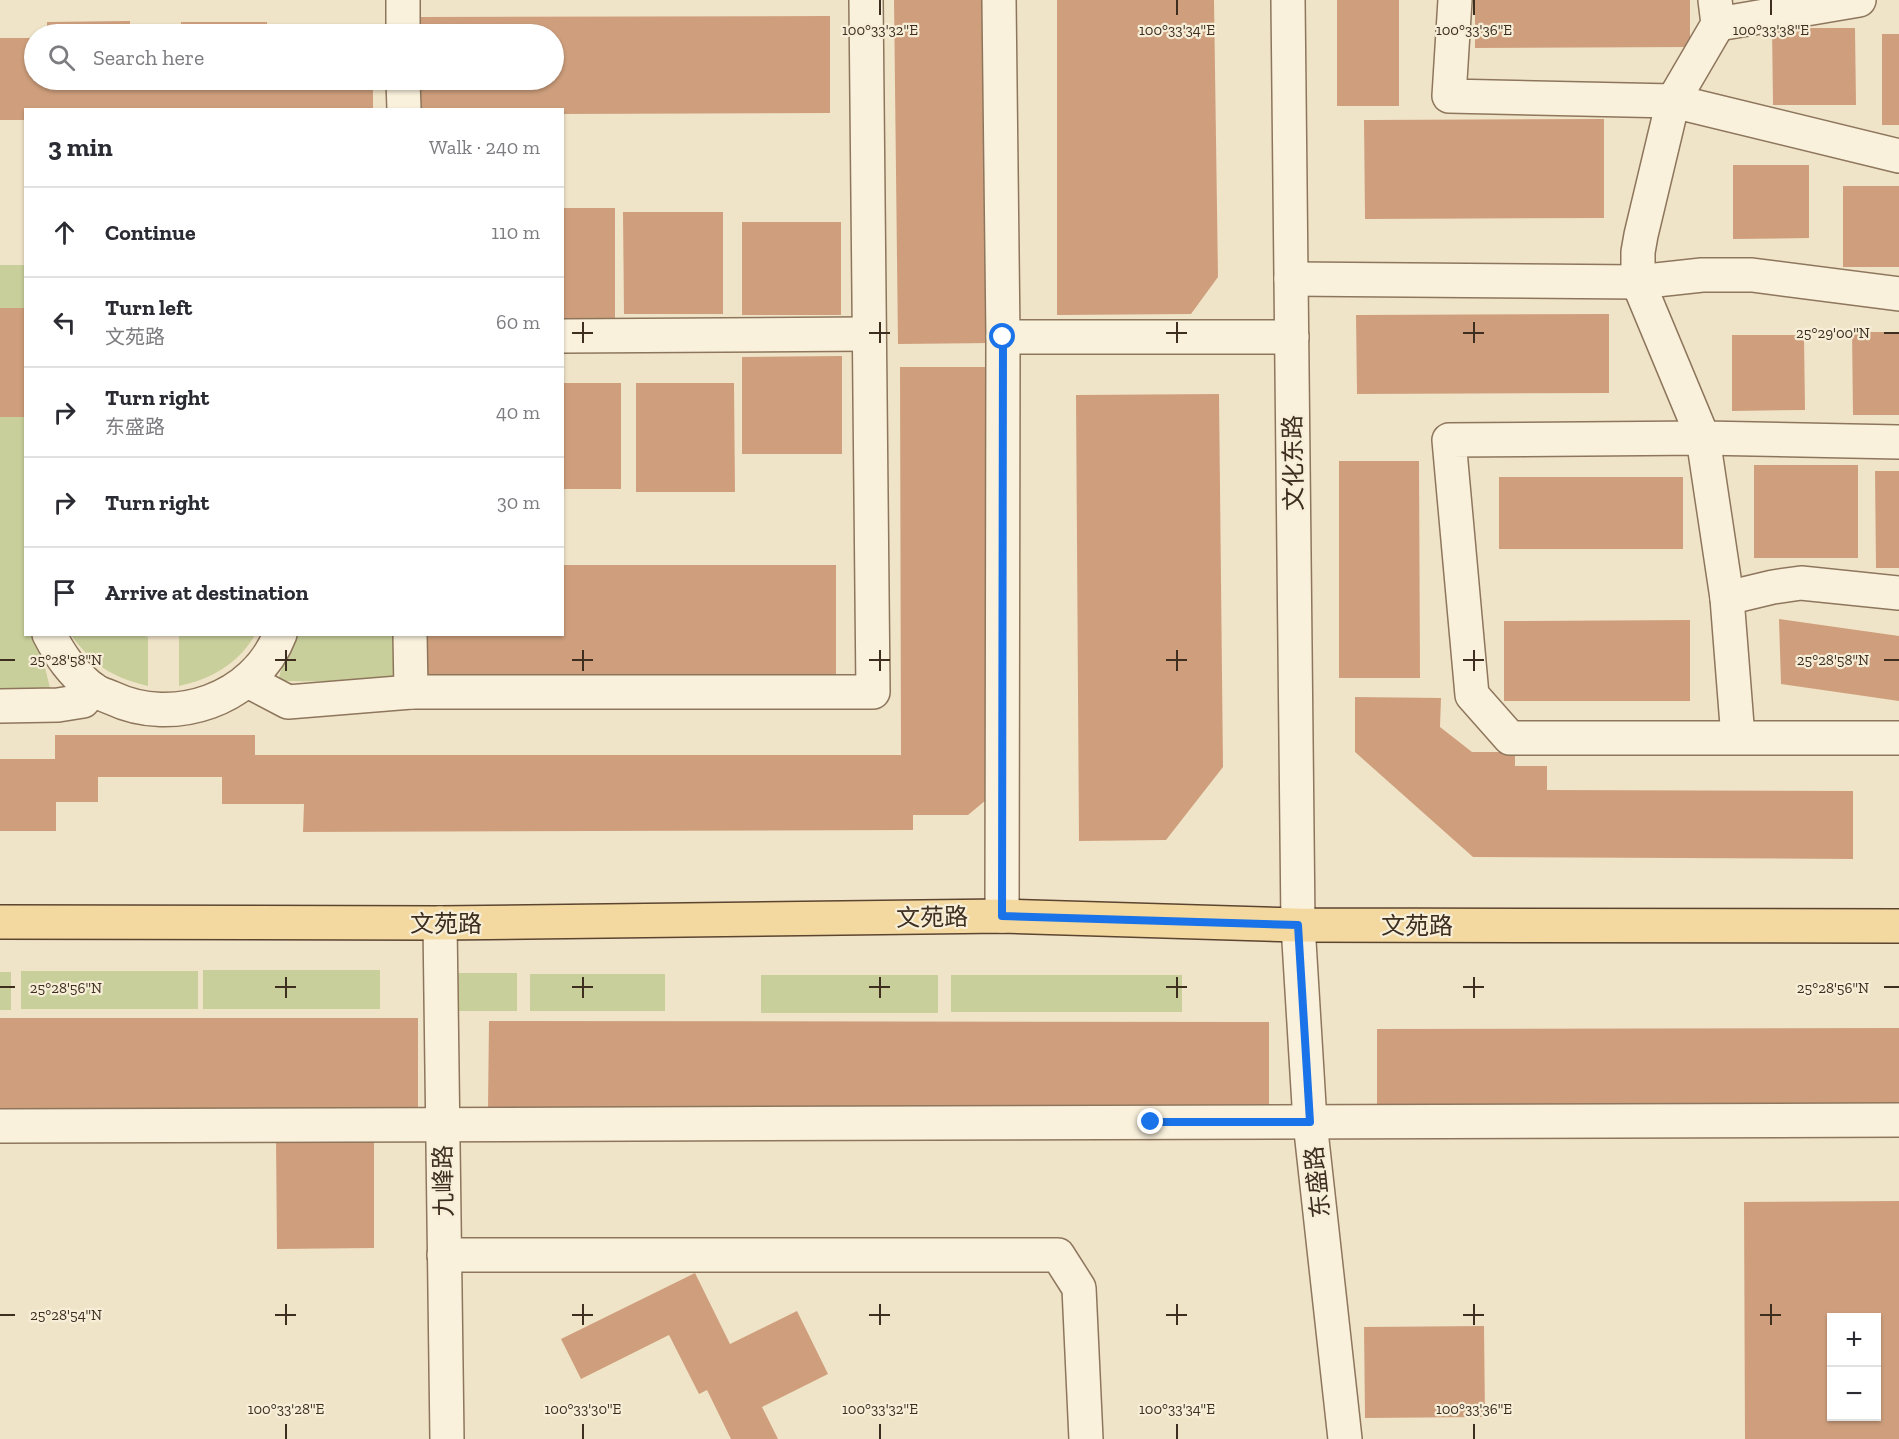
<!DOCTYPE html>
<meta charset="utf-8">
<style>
:root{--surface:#fff;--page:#f2f2f3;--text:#2b2b33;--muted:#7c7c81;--line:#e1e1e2}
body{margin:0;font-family:"Zilla Slab","Noto Sans SC",serif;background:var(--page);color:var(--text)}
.controls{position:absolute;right:18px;bottom:18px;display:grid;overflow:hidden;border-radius:0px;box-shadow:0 2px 4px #0004}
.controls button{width:54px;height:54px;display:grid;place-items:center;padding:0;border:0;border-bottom:2px solid var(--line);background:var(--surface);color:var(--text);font:30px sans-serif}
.stop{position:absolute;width:18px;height:18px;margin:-14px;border:4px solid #1a73e8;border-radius:50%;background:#fff}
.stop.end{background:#1a73e8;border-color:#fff;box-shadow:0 2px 6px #0008}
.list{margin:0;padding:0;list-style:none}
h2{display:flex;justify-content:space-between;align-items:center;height:78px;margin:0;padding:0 24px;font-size:26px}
h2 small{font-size:20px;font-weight:400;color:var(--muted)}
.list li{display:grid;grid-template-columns:39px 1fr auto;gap:18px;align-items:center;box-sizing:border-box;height:90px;padding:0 24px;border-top:2px solid var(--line)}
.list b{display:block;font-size:22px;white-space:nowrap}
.list p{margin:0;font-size:20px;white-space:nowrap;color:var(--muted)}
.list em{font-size:20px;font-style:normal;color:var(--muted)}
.icon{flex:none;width:33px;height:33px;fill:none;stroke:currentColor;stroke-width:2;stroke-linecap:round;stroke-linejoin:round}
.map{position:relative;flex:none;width:1899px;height:1439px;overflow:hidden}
.search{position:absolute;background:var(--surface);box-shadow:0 2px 4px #0004;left:24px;top:24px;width:540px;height:66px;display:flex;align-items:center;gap:15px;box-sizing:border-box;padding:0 21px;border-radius:33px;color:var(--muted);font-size:22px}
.panel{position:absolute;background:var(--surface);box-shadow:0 2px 4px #0004;left:24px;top:108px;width:540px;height:528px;border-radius:0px}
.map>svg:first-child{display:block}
.green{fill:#c9cf9b}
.building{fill:#cf9f7d;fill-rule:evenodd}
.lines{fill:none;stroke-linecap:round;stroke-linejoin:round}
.minor-casing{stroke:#8d765c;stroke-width:36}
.major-casing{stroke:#5b4430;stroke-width:36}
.minor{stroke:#faf1dc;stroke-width:33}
.major{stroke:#f3d9a0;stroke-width:33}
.route{stroke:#1a73e8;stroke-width:8}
.ticks{fill:none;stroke:#3d2e20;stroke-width:2}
.labels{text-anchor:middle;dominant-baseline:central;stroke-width:4.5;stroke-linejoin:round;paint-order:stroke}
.street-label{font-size:24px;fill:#3d2e20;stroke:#f7eed8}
.ticks-label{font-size:15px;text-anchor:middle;fill:#3d2e20;stroke:#f7eed8;stroke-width:4.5;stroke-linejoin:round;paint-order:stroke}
</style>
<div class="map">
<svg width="1899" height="1439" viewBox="0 0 1899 1439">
<rect width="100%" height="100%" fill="#f0e4c8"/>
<g class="green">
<path d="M0,265H25L26,634L37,635L51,692L0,693Z"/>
<path d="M138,634L148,637V686C111,677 93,665 71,635Z"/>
<path d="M186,634H255V635C238,664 211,679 179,686V636Z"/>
<path d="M291,635H394L395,682L278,681Z"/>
<rect x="203" y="970" width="177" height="39"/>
<rect x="21" y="971" width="177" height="38"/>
<rect x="0" y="972" width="11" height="38"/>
<rect x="452" y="973" width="65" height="38"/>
<rect x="530" y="974" width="135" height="37"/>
<rect x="761" y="975" width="177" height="38"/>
<rect x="951" y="975" width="231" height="37"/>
</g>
<g class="building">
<path d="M894,0H989L993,343L898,344Z"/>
<path d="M1057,0H1214L1218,277L1191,314L1057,315Z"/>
<rect x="1337" y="0" width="62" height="106"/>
<path d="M1475,0H1690V47L1475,48Z"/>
<path d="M830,16V113L562,114V110H420L419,80H554V34H419V17Z"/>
<path d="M130,21V34H47V22Z"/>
<rect x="181" y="22" width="86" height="12"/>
<path d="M1772,28H1855L1856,105H1773Z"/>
<rect x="1882" y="34" width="17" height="91"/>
<path d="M0,38H34V80H373V110H26V120H0Z"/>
<path d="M1604,119V218L1365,219L1364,120Z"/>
<path d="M1733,165H1809V238L1733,239Z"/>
<rect x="1843" y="186" width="56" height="81"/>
<rect x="562" y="208" width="53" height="112"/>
<path d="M623,212H723V314H624Z"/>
<rect x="742" y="222" width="99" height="93"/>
<rect x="0" y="308" width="26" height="109"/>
<path d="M1609,314V393L1357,394L1356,315Z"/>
<path d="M1852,332H1899V415H1853Z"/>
<path d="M1732,335H1804L1805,410L1732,411Z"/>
<path d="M842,356V454H742V357Z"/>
<path d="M900,367H991L992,795L968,815H913V830L303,832L304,804H222V777H98V802H56V831H0V759H55V735H255V755H901Z"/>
<rect x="562" y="383" width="59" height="106"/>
<path d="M636,383H734L735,492H636Z"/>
<path d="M1219,394L1223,767L1166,840L1079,841L1076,395Z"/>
<path d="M1339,461H1419L1420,678H1339Z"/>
<rect x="1754" y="465" width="104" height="93"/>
<path d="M1875,471H1899V568H1876Z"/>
<rect x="1499" y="477" width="184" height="72"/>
<path d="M562,565H836V676L426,677V634H562Z"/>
<path d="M1779,619L1899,636V701L1781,684Z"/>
<path d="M1690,620V701H1504V621Z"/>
<path d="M1355,697L1441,698L1440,727L1472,752H1515V766H1547V790L1853,791V859L1473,857L1355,752Z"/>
<rect x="0" y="1018" width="418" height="95"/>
<path d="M489,1021L1269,1022V1110L488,1108Z"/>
<path d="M1899,1028V1107L1377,1108V1029Z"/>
<path d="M276,1139H374V1248L277,1249Z"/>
<path d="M1899,1201V1439H1745L1744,1202ZM1832,1318H1876V1416H1832Z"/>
<path d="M695,1273L730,1344L797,1311L828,1374L762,1407L778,1439H731L707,1390L699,1394L669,1335L581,1379L561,1339Z"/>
<path d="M1484,1326L1485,1417L1365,1418L1364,1327Z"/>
</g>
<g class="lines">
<g class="minor-casing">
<g id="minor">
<path d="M403,0V34"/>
<path d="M999,0L1003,337L1002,916"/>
<path d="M1288,0L1298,925L1310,1122L1345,1439"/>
<path d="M1455,0L1449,96L1673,101L1718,24L1715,0"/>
<path d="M1718,24L1859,0"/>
<path d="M403,80L404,110"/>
<path d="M1899,156L1673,101L1641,235L1638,252V282L1703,438L1899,442"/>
<path d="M1291,279L1638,282L1702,275H1752L1899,294"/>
<path d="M562,336L869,334"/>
<path d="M1003,337H1292"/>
<path d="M1727,598L1773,587L1801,583L1899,593"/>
<path d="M49,634C61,657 71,671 91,688C97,693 105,695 112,698C173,727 255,700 280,634"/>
<path d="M410,634L411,692"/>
<path d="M248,681L288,702L411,692H873L866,0"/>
<path d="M0,706L58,705L83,701L93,689"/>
<path d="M1738,738L1727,598L1703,438L1449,440L1472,695L1510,738H1899"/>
<path d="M440,923L447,1439"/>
<path d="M0,1126L1899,1120"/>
<path d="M444,1255H1058L1079,1288L1086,1439"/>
</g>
</g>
<g class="major-casing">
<path id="major" d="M0,922L440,923L1002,916L1298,925L1899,926"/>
</g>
<use href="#minor" class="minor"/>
<use href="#major" class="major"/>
</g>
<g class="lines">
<path class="route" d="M1003,337L1002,916L1298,925L1310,1122H1151"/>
</g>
<path class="ticks" d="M880,0V15M1177,0V15M1474,0V15M1771,0V15M583,322V343M880,322V343M1177,322V343M1474,322V343M572,333H593M869,333H890M1166,333H1187M1463,333H1484M1884,333H1899M286,650V671M583,650V671M880,650V671M1177,650V671M1474,650V671M0,660H15M275,660H296M572,660H593M869,660H890M1166,660H1187M1463,660H1484M1884,660H1899M286,977V998M583,977V998M880,977V998M1177,977V998M1474,977V998M0,987H15M275,987H296M572,987H593M869,987H890M1166,987H1187M1463,987H1484M1884,987H1899M286,1304V1325M583,1304V1325M880,1304V1325M1177,1304V1325M1474,1304V1325M1771,1304V1325M0,1315H15M275,1315H296M572,1315H593M869,1315H890M1166,1315H1187M1463,1315H1484M1760,1315H1781M286,1424V1439M583,1424V1439M880,1424V1439M1177,1424V1439M1474,1424V1439"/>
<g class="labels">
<g class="street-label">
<text transform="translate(1293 463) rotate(-91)">文化东路</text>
<text transform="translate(932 917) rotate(-1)">文苑路</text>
<text x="446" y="923">文苑路</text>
<text x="1417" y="925">文苑路</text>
<text transform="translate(443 1181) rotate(-91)">九峰路</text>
<text transform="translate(1317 1182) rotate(-96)">东盛路</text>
</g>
</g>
<g class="ticks-label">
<text x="880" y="35">100°33'32"E</text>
<text x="1177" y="35">100°33'34"E</text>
<text x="1474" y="35">100°33'36"E</text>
<text x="1771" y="35">100°33'38"E</text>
<text x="1833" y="338">25°29'00"N</text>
<text x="66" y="665">25°28'58"N</text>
<text x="1833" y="665">25°28'58"N</text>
<text x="66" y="993">25°28'56"N</text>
<text x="1833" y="993">25°28'56"N</text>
<text x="66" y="1320">25°28'54"N</text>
<text x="286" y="1414">100°33'28"E</text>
<text x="583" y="1414">100°33'30"E</text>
<text x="880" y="1414">100°33'32"E</text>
<text x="1177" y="1414">100°33'34"E</text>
<text x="1474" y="1414">100°33'36"E</text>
</g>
</svg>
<div class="controls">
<button>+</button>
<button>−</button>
</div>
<div class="stop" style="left:1003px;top:337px"></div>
<div class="stop end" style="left:1151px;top:1122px"></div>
<div class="search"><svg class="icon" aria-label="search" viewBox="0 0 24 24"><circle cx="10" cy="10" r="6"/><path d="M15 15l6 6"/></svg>Search here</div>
<section class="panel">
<h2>3 min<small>Walk · 240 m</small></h2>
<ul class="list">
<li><svg class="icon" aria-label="ahead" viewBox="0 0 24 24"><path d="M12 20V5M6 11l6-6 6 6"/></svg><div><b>Continue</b></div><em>110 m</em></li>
<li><svg class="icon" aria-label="left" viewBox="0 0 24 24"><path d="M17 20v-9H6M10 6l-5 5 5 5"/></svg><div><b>Turn left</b><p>文苑路</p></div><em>60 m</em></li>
<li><svg class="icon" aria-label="right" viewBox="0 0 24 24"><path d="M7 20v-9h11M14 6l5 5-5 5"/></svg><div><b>Turn right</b><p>东盛路</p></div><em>40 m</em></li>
<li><svg class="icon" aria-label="right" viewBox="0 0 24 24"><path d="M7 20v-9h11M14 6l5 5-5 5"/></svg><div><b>Turn right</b></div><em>30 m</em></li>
<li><svg class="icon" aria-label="arrive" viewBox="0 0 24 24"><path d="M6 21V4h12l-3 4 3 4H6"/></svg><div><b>Arrive at destination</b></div></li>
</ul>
</section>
</div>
